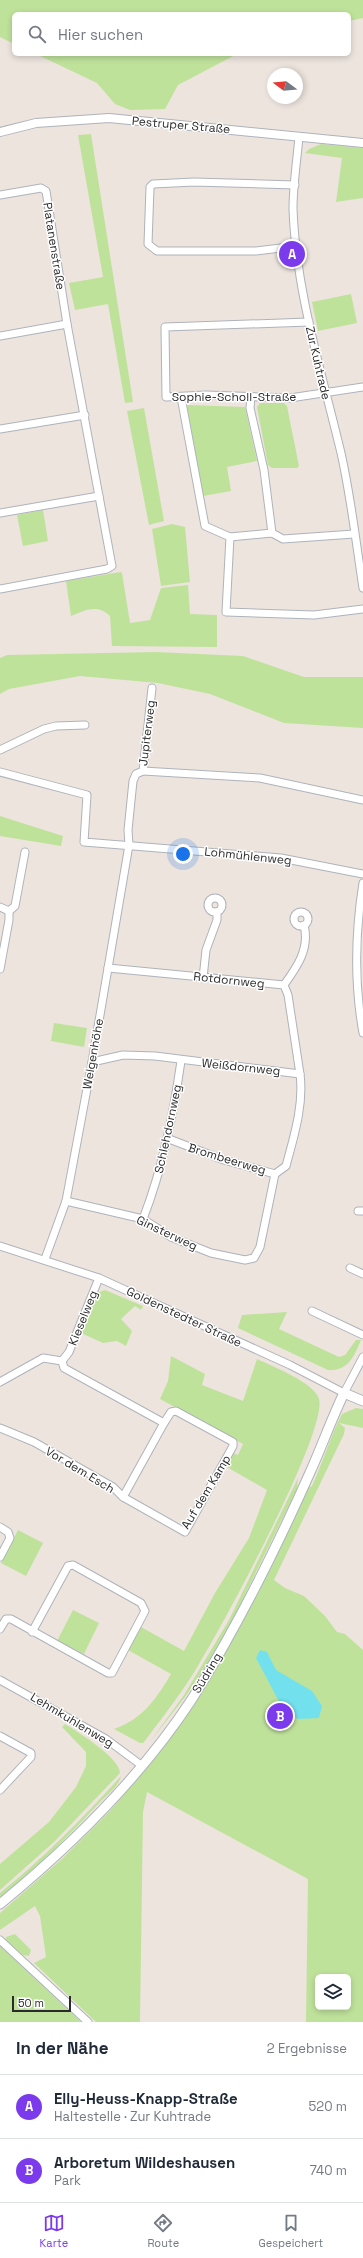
<!DOCTYPE html>
<html lang="de">
<meta charset="utf-8">
<style>
:root{--surface:#fff;--page:#f6f6f7;--text:#1f2937;--muted:#747a83;--line:#e0e1e3;--accent:#7c3aed}
body{margin:0;font-family:"Space Grotesk",sans-serif;background:var(--page);color:var(--text)}
.controls{position:absolute;right:12px;bottom:12px;display:grid;overflow:hidden;border-radius:6px;box-shadow:0 2px 6px #0003}
.controls button{width:36px;height:36px;display:grid;place-items:center;padding:0;border:0;border-bottom:1px solid var(--line);background:var(--surface);color:var(--text);font:20px sans-serif}
.compass{position:absolute;left:267px;top:68px;width:36px;height:36px;border-radius:50%;background:var(--surface);box-shadow:0 2px 6px #0003;rotate:286deg}
.scale{position:absolute;left:12px;bottom:10px;width:59px;box-sizing:border-box;padding-left:4px;border:2px solid #2b2b2b;border-top:0;font-size:11px;line-height:14px;white-space:nowrap;color:#2b2b2b;-webkit-text-stroke:3px #fff;paint-order:stroke}
.you{position:absolute;left:183px;top:854px;width:14px;height:14px;margin:-10px;border:3px solid #fff;border-radius:50%;background:#1a73e8;box-shadow:0 0 0 6px #1a73e833}
.badge{display:grid;place-items:center;width:26px;height:26px;border-radius:50%;background:var(--accent);color:#fff;font-size:13px;font-weight:700}
.pin{position:absolute;translate:-50% -50%;border:2px solid #fff;box-shadow:0 1px 4px #0006}
.list{margin:0;padding:0;list-style:none}
h2{display:flex;justify-content:space-between;align-items:center;height:52px;margin:0;padding:0 16px;font-size:17px}
h2 small{font-size:13px;font-weight:400;color:var(--muted)}
.list li{display:grid;grid-template-columns:26px 1fr auto;gap:12px;align-items:center;box-sizing:border-box;height:64px;padding:0 16px;border-top:1px solid var(--line)}
.list b{display:block;font-size:15px;white-space:nowrap}
.list p{margin:0;font-size:13px;white-space:nowrap;color:var(--muted)}
.list em{font-size:13px;font-style:normal;color:var(--muted)}
.icon{flex:none;width:22px;height:22px;fill:none;stroke:currentColor;stroke-width:2;stroke-linecap:round;stroke-linejoin:round}
.map{position:relative;flex:none;width:363px;height:2022px;overflow:hidden}
.search{position:absolute;background:var(--surface);box-shadow:0 2px 6px #0003;left:12px;right:12px;top:12px;height:44px;display:flex;align-items:center;gap:10px;box-sizing:border-box;padding:0 14px;border-radius:6px;color:var(--muted);font-size:15px}
.sheet{height:180px;background:var(--surface)}
nav{display:flex;justify-content:space-around;align-items:center;box-sizing:border-box;height:56px;border-top:1px solid var(--line);background:var(--surface);font-size:11px;color:var(--muted)}
nav a{display:grid;justify-items:center;gap:2px}
nav .on{color:var(--accent)}
.map>svg:first-child{display:block}
.green{fill:#bfe29b;fill-rule:evenodd}
.water{fill:#73e0ed}
.lines{fill:none;stroke-linecap:round;stroke-linejoin:round}
.minor-casing{stroke:#aeb3bb;stroke-width:9}
.tertiary-casing{stroke:#aeb3bb;stroke-width:10}
.secondary-casing{stroke:#aeb3bb;stroke-width:11}
.minor{stroke:#fff;stroke-width:7}
.tertiary{stroke:#fff;stroke-width:8}
.secondary{stroke:#fff;stroke-width:9}
.labels{text-anchor:middle;dominant-baseline:central;stroke-width:3;stroke-linejoin:round;paint-order:stroke}
.street-label{font-size:12px;fill:#2b2b2b;stroke:#fff}
</style>
<div class="map">
<svg width="363" height="2022" viewBox="0 0 363 2022">
<rect width="100%" height="100%" fill="#ede4de"/>
<g class="green">
<path d="M0,0H363V18L349,21V14H14V44L0,37Z"/>
<path d="M36,54H237L178,85L165,109L130,110L115,104L97,83Z"/>
<path d="M91,134L133,402L125,403L108,304L75,310L69,283L103,277L78,135Z"/>
<path d="M321,144L363,148V198L336,202L342,158L305,153L309,149Z"/>
<path d="M351,294L357,323L318,331L312,302Z"/>
<path d="M260,403H284L287,406L299,466L297,468H272L268,465L257,407Z"/>
<path d="M187,405L245,407L257,461L227,467L231,491L203,496Z"/>
<path d="M144,408L164,521L149,525L127,411Z"/>
<path d="M43,510L48,541L23,546L17,515Z"/>
<path d="M172,524L185,527L190,582L161,586L152,529Z"/>
<path d="M121,572L122,573L130,623L150,620L161,588L188,585L190,614L217,615V647L112,646L110,616C97,604 86,610 71,616L66,581Z"/>
<path d="M156,652L243,656L304,677H363V728L284,723L210,694L158,683L80,676L9,689L0,694V658L7,655Z"/>
<path d="M0,816L63,836L61,846L0,836Z"/>
<path d="M54,1023L87,1028L84,1047L51,1041Z"/>
<path d="M105,1290L143,1306L141,1310L135,1306L121,1319L132,1331L126,1346L117,1341L103,1343L81,1333L97,1293Z"/>
<path d="M287,1312L279,1329L339,1357L345,1355L356,1340H361C354,1357 348,1371 328,1370L238,1328L242,1315Z"/>
<path d="M171,1356L205,1374L202,1385L243,1401L257,1359C272,1366 315,1383 319,1399C328,1431 222,1627 199,1664C184,1690 165,1714 147,1738L143,1743H140L114,1729C143,1719 156,1699 171,1674L128,1650L141,1627L184,1651L215,1593L249,1538L267,1490L225,1466L233,1453L238,1455L243,1444L160,1399L168,1381Z"/>
<path d="M356,1408L363,1409V1428L339,1423L345,1428L344,1434L274,1580L285,1588L304,1596L325,1616L337,1632L345,1634L363,1650V2022H306L308,1879L147,1792L143,1812L140,2022H96L34,1963L46,1957L40,1916L35,1906L0,1930V1913L63,1858L110,1811L164,1747L213,1673L307,1488L312,1486C323,1462 330,1437 342,1414ZM318,1977H348V2007H318Z"/>
<path d="M298,1478L297,1489L232,1621L207,1664L185,1697L149,1743L184,1695L229,1620Z"/>
<path d="M18,1530L43,1543L26,1576L1,1563Z"/>
<path d="M73,1610L99,1623L84,1654L57,1641Z"/>
<path d="M65,1724C78,1732 120,1758 120,1773L55,1841L0,1890V1864L49,1822L76,1787L86,1766V1752L62,1727Z"/>
<path d="M121,1776C119,1786 107,1795 100,1802C68,1837 36,1868 0,1898V1893C44,1858 83,1818 121,1776Z"/>
<path d="M15,1934L31,1950L29,1956L23,1955L6,1940V1937Z"/>
<path d="M0,1946L81,2022H0Z"/>
</g>
<path class="water" d="M260,1650L267,1652L276,1670L312,1691L322,1706L319,1718L298,1719L283,1709L256,1658Z"/>
<g class="lines">
<g class="minor-casing">
<g id="minor">
<path d="M299,137C297,160 293,185 293,209C296,292 322,373 341,453C351,497 356,543 363,588"/>
<path d="M295,185L194,182L153,184L150,187L148,244L157,251H256L297,246"/>
<path d="M0,195L41,188L46,191L67,324"/>
<path d="M309,322L165,327L166,397L206,395L290,398L363,387"/>
<path d="M0,336L67,324L112,566L107,569L0,589"/>
<path d="M181,397L205,526L230,537"/>
<path d="M251,397L250,408L264,470L272,533"/>
<path d="M0,429L85,415"/>
<path d="M0,513L99,496"/>
<path d="M354,534L283,539L272,533L230,537L226,612L314,615L363,609"/>
<path d="M0,750L44,729L56,726L85,725"/>
<path d="M143,771L260,778L363,800"/>
<path d="M0,772L87,795L84,842L281,858L363,874"/>
<path d="M363,883C355,933 354,983 363,1033"/>
<circle cx="215" cy="905" r="7"/>
<path d="M0,907L9,911"/>
<path d="M9,911L15,906L25,852"/>
<circle cx="301" cy="919" r="7"/>
<path d="M108,968L284,985C297,967 310,949 304,925"/>
<path d="M0,969L9,920V911"/>
<path d="M203,978L206,950L217,920V912"/>
<path d="M92,1062L123,1055L155,1056L300,1074L288,995L284,985"/>
<path d="M169,1139L224,1160L275,1174L286,1166C294,1136 304,1105 300,1074"/>
<path d="M66,1201L143,1219L171,1237L211,1253L245,1260L254,1258L260,1247L275,1174"/>
<path d="M358,1211H363"/>
<path d="M143,1219C163,1167 173,1116 181,1061"/>
<path d="M0,1246L99,1278L290,1365L344,1393L363,1357"/>
<path d="M45,1259L66,1201L92,1062L129,845L128,830L133,781L136,774L143,771L152,688"/>
<path d="M350,1268L363,1274"/>
<path d="M312,1311L363,1335"/>
<path d="M0,1382L43,1358L62,1361L69,1352L99,1278"/>
<path d="M0,1428L34,1442L113,1487L123,1497L164,1423L64,1368L62,1361"/>
<path d="M123,1497L185,1532L233,1446V1442L176,1411L171,1412L164,1423"/>
<path d="M0,1527L8,1532L10,1538L0,1557"/>
<path d="M0,1629L6,1619H11L108,1673H112L145,1611L141,1603L73,1565L68,1566L32,1632"/>
<path d="M0,1680L106,1739L141,1765"/>
<path d="M0,1736L31,1753V1757L0,1790"/>
<path d="M0,1940L88,2022"/>
</g>
</g>
<g class="tertiary-casing">
<path id="tertiary" d="M0,132L36,123L109,118L363,143"/>
</g>
<g class="secondary-casing">
<path id="secondary" d="M0,1904C72,1845 141,1777 192,1699C238,1626 277,1547 312,1468C323,1443 332,1418 344,1393L363,1401"/>
</g>
<use href="#minor" class="minor"/>
<use href="#tertiary" class="tertiary"/>
<use href="#secondary" class="secondary"/>
</g>
<g class="labels">
<g class="street-label">
<text transform="translate(181 125) rotate(5)">Pestruper Straße</text>
<text transform="translate(54 246) rotate(81)">Platanenstraße</text>
<text transform="translate(318 363) rotate(77)">Zur Kuhtrade</text>
<text x="234" y="397">Sophie-Scholl-Straße</text>
<text transform="translate(147 733) rotate(-83)">Jupiterweg</text>
<text transform="translate(248 856) rotate(6)">Lohmühlenweg</text>
<text transform="translate(229 980) rotate(6)">Rotdornweg</text>
<text transform="translate(93 1054) rotate(-80)">Welgenhöhe</text>
<text transform="translate(241 1067) rotate(6)">Weißdornweg</text>
<text transform="translate(168 1129) rotate(-78)">Schlehdornweg</text>
<text transform="translate(227 1159) rotate(17)">Brombeerweg</text>
<text transform="translate(167 1233) rotate(25)">Ginsterweg</text>
<text transform="translate(184 1317) rotate(25)">Goldenstedter Straße</text>
<text transform="translate(83 1318) rotate(-68)">Kieselweg</text>
<text transform="translate(80 1470) rotate(31)">Vor dem Esch</text>
<text transform="translate(206 1492) rotate(-59)">Auf dem Kamp</text>
<text transform="translate(207 1673) rotate(-59)">Südring</text>
<text transform="translate(72 1720) rotate(31)">Lehmkuhlenweg</text>
</g>
</g>
</svg>
<div class="controls">
<button><svg class="icon" aria-label="layers" viewBox="0 0 24 24"><path d="M12 4l9 5-9 5-9-5zM3 14l9 5 9-5"/></svg></button>
</div>
<svg class="compass" viewBox="-18 -18 36 36"><path d="M0-13l5 13h-10z" fill="#e53935"/><path d="M0 13l5-13h-10z" fill="#747a83"/></svg>
<div class="scale">50 m</div>
<div class="you"></div>
<div class="pin badge" style="left:292px;top:254px">A</div>
<div class="pin badge" style="left:280px;top:1716px">B</div>
<div class="search"><svg class="icon" aria-label="search" viewBox="0 0 24 24"><circle cx="10" cy="10" r="6"/><path d="M15 15l6 6"/></svg>Hier suchen</div>
</div>
<section class="sheet">
<h2>In der Nähe<small>2 Ergebnisse</small></h2>
<ul class="list">
<li><span class="badge">A</span><div><b>Elly-Heuss-Knapp-Straße</b><p>Haltestelle · Zur Kuhtrade</p></div><em>520 m</em></li>
<li><span class="badge">B</span><div><b>Arboretum Wildeshausen</b><p>Park</p></div><em>740 m</em></li>
</ul>
</section>
<nav>
<a class="on"><svg class="icon" aria-label="map" viewBox="0 0 24 24"><path d="M3 6l6-2 6 2 6-2v14l-6 2-6-2-6 2zM9 4v14M15 6v14"/></svg>Karte</a>
<a><svg class="icon" aria-label="directions" viewBox="0 0 24 24"><path d="M12 3l9 9-9 9-9-9zM9 14v-3h6M13 9l2 2-2 2"/></svg>Route</a>
<a><svg class="icon" aria-label="saved" viewBox="0 0 24 24"><path d="M7 4h10v16l-5-4-5 4z"/></svg>Gespeichert</a>
</nav>
